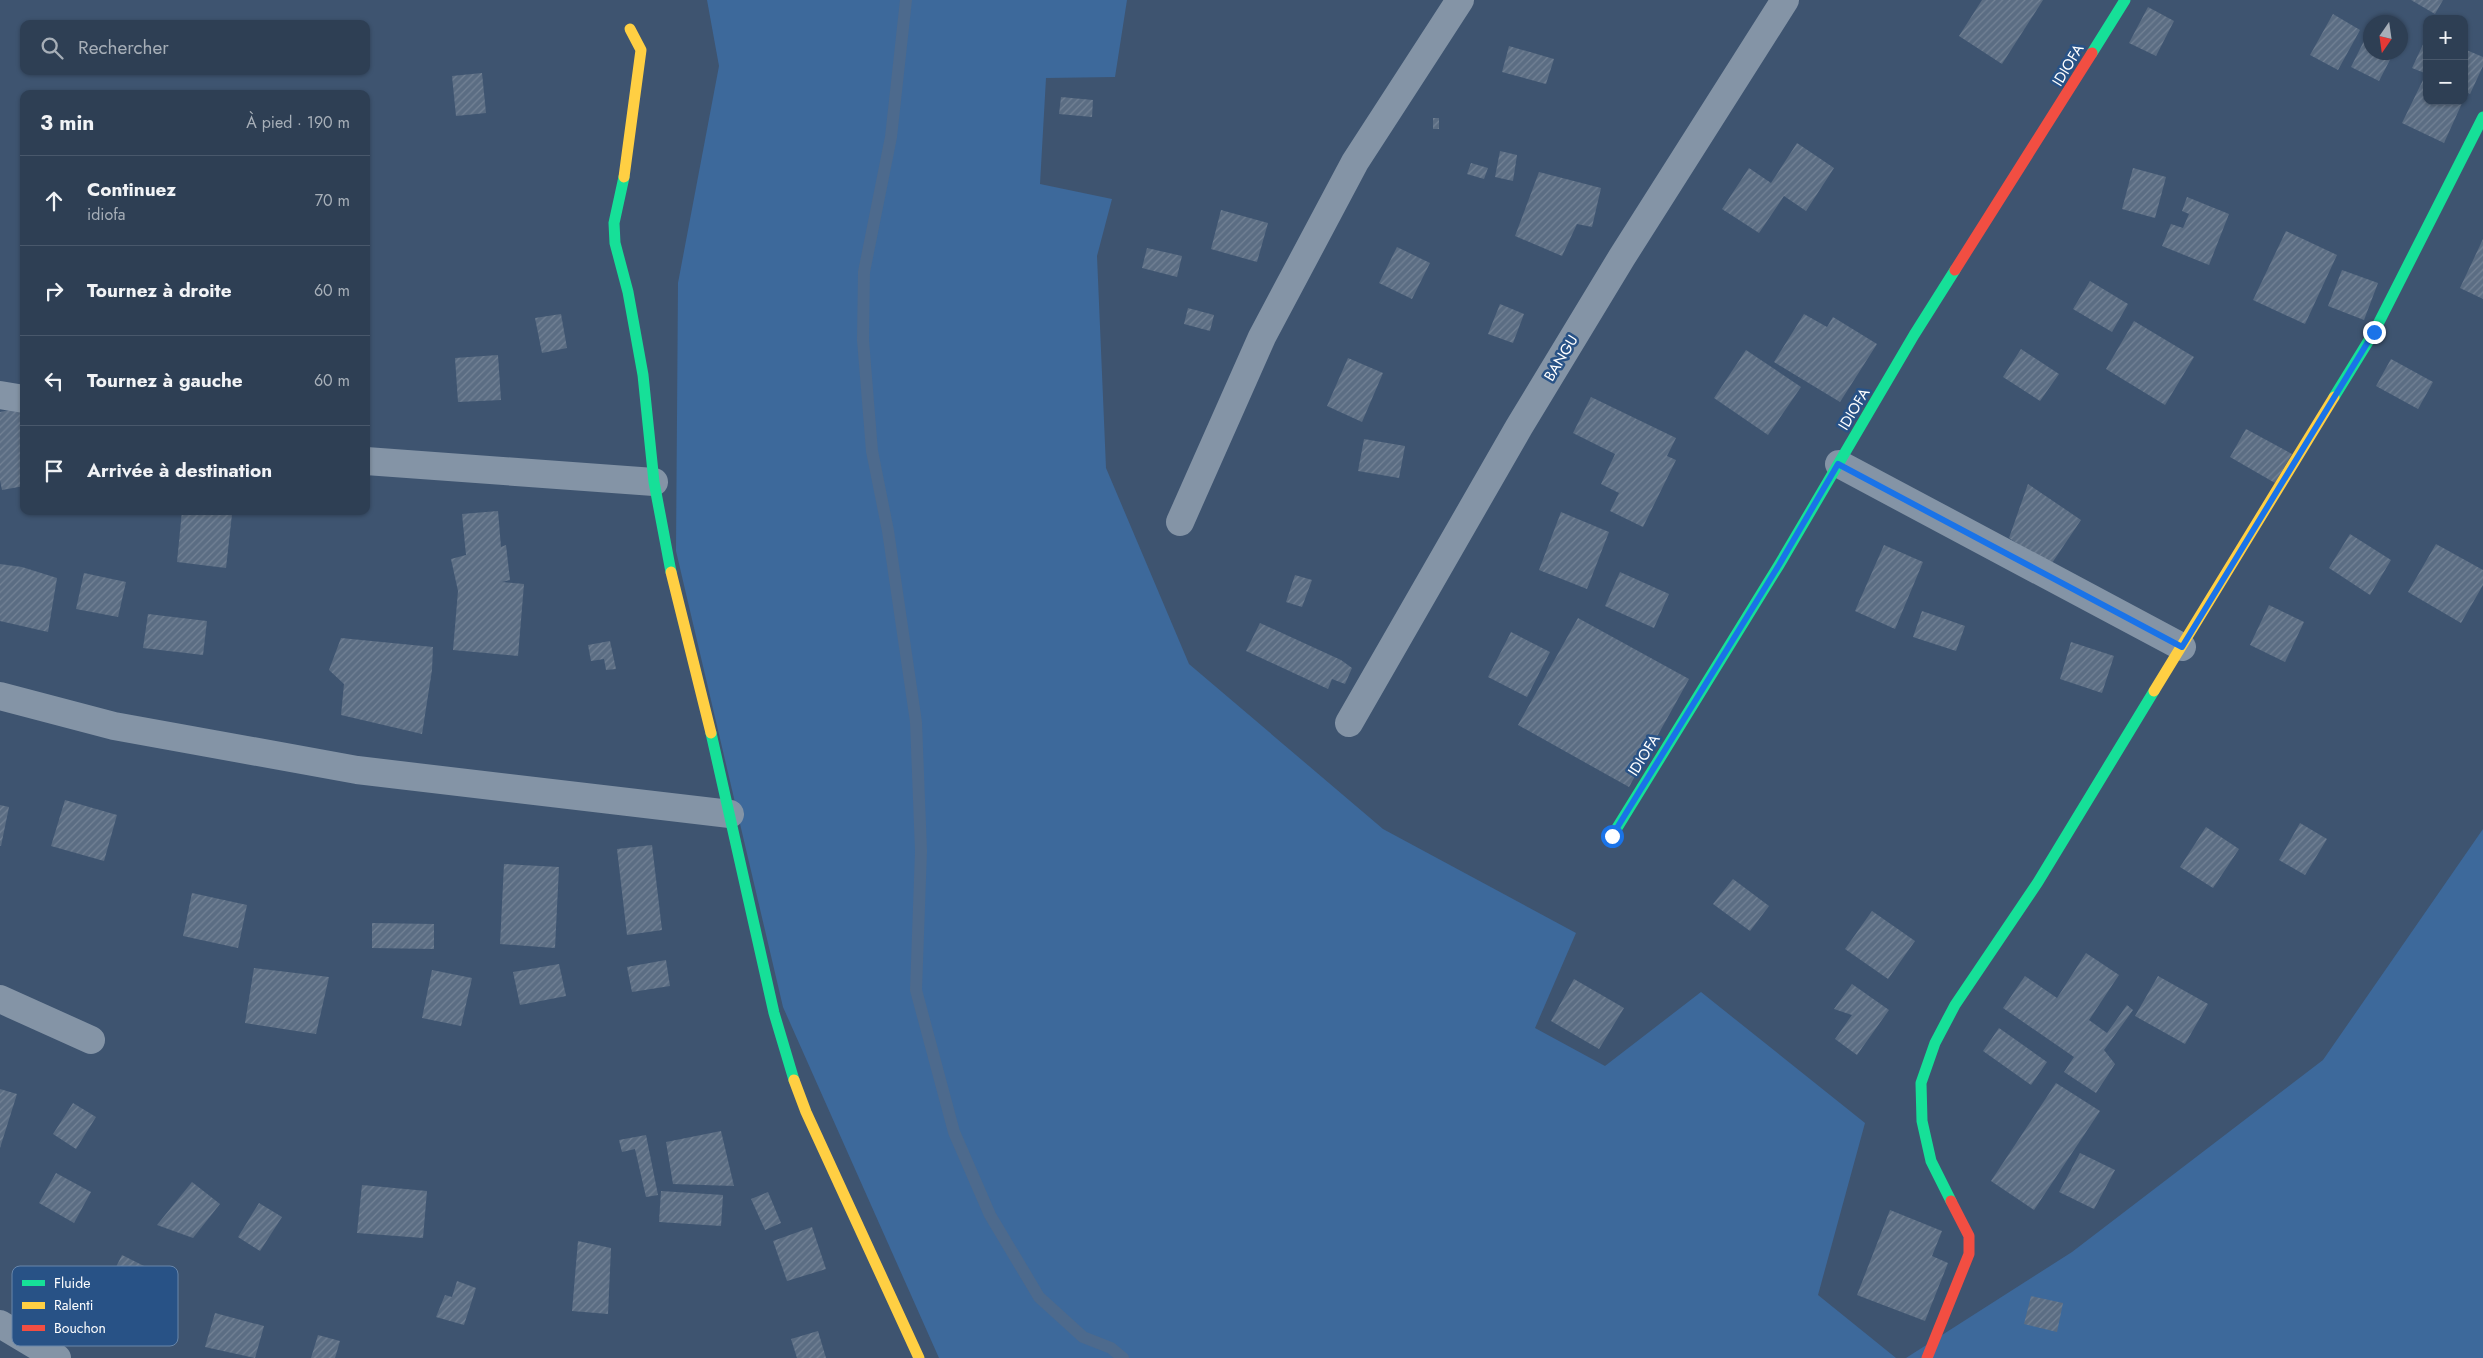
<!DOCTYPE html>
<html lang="fr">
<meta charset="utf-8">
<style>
:root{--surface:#2e3f54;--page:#3a4a5e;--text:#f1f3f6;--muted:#a7afb8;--line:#49586b}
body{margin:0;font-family:Jost,sans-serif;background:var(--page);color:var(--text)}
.controls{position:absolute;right:15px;top:15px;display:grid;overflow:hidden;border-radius:10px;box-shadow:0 1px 4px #0004}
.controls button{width:45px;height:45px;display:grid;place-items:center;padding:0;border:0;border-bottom:1px solid var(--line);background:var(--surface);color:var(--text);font:25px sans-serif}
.compass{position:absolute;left:2363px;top:15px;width:45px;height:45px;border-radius:50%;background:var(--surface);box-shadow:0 1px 4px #0004;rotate:193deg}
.stop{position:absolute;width:15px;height:15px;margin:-11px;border:4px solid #1a73e8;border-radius:50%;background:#fff}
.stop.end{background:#1a73e8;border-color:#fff;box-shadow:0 1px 5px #0008}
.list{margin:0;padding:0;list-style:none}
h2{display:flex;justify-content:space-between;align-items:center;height:65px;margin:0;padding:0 20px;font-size:21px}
h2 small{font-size:16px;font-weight:400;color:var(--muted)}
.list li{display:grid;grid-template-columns:32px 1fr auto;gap:15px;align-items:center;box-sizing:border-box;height:90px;padding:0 20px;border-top:1px solid var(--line)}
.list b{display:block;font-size:19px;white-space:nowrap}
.list p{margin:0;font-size:16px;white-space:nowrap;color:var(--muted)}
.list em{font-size:16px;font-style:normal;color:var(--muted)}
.icon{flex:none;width:28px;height:28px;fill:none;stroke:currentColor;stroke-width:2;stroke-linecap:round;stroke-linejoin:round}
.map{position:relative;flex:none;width:2483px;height:1358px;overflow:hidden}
.search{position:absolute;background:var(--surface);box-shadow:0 1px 4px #0004;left:20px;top:20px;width:350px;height:55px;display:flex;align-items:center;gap:12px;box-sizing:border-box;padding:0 18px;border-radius:10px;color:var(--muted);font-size:19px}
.panel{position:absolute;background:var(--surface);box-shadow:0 1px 4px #0004;left:20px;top:90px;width:350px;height:425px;border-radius:10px}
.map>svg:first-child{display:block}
.green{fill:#3d699b}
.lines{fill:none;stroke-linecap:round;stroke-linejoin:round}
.stream{stroke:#4d6a8d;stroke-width:12}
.building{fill:url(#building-hatch)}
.street{stroke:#8494a6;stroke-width:28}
.fast{stroke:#16e098;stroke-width:11}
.slow{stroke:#ffcf43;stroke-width:11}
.jam{stroke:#f24e42;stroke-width:11}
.route{stroke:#1a73e8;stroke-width:6}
.labels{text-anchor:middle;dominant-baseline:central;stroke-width:5;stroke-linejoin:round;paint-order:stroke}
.street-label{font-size:15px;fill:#fff;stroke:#285286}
.key{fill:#285286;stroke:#6886aa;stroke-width:1}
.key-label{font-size:14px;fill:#fff}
</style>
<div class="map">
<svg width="2483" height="1358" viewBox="0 0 2483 1358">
<defs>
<pattern id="building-hatch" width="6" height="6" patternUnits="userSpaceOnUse" patternTransform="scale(1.25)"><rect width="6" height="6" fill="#5b6d83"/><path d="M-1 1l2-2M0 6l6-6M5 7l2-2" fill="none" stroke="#748396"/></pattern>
</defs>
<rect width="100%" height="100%" fill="#3e5470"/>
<g class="green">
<path d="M707,0H1127L1115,77L1046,78L1040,184L1112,199L1097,256L1106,468L1189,664L1383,829L1576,933L1535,1028L1605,1066L1701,992L1865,1123L1818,1295L1896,1358H939L783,1007L676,551L678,283L719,66Z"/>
<path d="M2483,829V1358H1906L2072,1252L2323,1060Z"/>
</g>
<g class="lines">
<path class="stream" d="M906,0L891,137L864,272L863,340L872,451L888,531L916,722L921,851L916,990L954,1132L990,1215L1039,1297L1083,1337L1111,1348L1123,1358"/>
</g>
<g class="building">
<path d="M1982,0H2043L2002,64L1959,36Z"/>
<path d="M2411,0H2443L2435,14Z"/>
<path d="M2148,7L2174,21L2156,56L2129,43Z"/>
<path d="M2333,14L2360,30L2338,70L2310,55Z"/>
<path d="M2370,29V52H2394L2379,81L2351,67Z"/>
<path d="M2427,36V74L2412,68Z"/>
<path d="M1509,46L1554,59L1546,84L1502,72Z"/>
<path d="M2464,49L2483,57V66L2470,94L2464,91Z"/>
<path d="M482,73L486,113L456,116L452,76Z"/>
<path d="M2423,80L2427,82V101H2463L2444,143L2402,123Z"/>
<path d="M1061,97L1093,100L1092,117L1059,114Z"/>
<rect x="1433" y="118" width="6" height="11"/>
<path d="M1797,143L1834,168L1806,211L1784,196L1759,233L1722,209L1749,168L1771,183Z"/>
<path d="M1500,151L1517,155L1513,181L1495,177Z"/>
<path d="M1471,163L1488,168L1484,179L1467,174Z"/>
<path d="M2133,168L2166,177L2155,218L2122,209Z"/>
<path d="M1539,172L1601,188L1592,227L1577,224L1562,256L1515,236Z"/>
<path d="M2187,197L2229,214L2209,265L2162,246L2171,224L2183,228L2189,214L2182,211Z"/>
<path d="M1221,210L1268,223L1257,262L1211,249Z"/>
<path d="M2286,231L2337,255L2305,324L2253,300Z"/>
<path d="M2483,239V299L2460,288Z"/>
<path d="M1397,247L1430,263L1412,299L1379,283Z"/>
<path d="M1147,248L1182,256L1177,277L1142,268Z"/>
<path d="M2342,270L2378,283L2364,320L2328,306Z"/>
<path d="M2090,281L2128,304L2112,332L2073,309Z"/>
<path d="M1500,304L1524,314L1513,343L1488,334Z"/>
<path d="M1188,308L1214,315L1210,331L1184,324Z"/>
<path d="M561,314L567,348L542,353L535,318Z"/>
<path d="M1804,314L1827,327L1833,317L1877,344L1840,402L1774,362Z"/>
<path d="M2134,321L2194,357L2165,405L2106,369Z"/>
<path d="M2021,349L2059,374L2040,401L2003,377Z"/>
<path d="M1746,350L1801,387L1768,435L1714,398Z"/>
<path d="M498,355L501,400L458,402L455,358Z"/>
<path d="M1348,358L1383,373L1362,422L1327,406Z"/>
<path d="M2391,359L2433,382L2418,409L2376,386Z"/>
<path d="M1591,397L1676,438L1667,456L1676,460L1643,527L1610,511L1619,493L1601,484L1615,454L1573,433Z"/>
<path d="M24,407V486L2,490L0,480V412Z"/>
<path d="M2246,429L2292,454L2275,483L2230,457Z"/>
<path d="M1364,439L1405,446L1399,478L1358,471Z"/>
<path d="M2028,484L2081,520L2050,566L2009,538Z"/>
<path d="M182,511L232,514L226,568L177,562Z"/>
<path d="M498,511L501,547L506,545L510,580L502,582L524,584L518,656L453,650L458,591L451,559L466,555L462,514Z"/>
<path d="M1561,512L1609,532L1587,589L1539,570Z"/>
<path d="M2350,534L2391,560L2370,595L2329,568Z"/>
<path d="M2436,544L2483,570V585L2461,623L2408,592Z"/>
<path d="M1884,545L1923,562L1895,629L1855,611Z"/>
<path d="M0,564L22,567L57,578L48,632L0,621Z"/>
<path d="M1620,572L1669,594L1654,628L1605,606Z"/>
<path d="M84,573L126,582L118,617L76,609Z"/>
<path d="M1295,575L1312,580L1302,607L1286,602Z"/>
<path d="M2269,605L2304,622L2285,662L2250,645Z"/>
<path d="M1922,611L1965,626L1956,651L1913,637Z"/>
<path d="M148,614L207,621L203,655L143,648Z"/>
<path d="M1578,618L1689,679L1629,787L1518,725Z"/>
<path d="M1260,623L1341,660L1352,668L1345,684L1332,679L1328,689L1246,651Z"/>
<path d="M1511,632L1550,652L1527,697L1488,677Z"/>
<path d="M341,638L433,647L432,670L422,734L341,715L344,684L329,670Z"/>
<path d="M610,641L616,669L606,670L604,659L591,661L588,645Z"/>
<path d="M2071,642L2114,656L2102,693L2060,679Z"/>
<path d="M65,800L117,815L104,861L51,846Z"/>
<path d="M0,805L9,807L1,846H0Z"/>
<path d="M2300,823L2327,839L2305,875L2279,860Z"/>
<path d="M2206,827L2239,849L2213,888L2180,867Z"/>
<path d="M652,845L662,930L627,935L617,849Z"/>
<path d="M504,864L559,867L555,948L500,944Z"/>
<path d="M1733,879L1769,906L1750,931L1713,904Z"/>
<path d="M192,893L247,905L238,948L183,936Z"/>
<path d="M1872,911L1915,941L1888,979L1845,949Z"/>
<path d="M372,923L434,924V949L372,948Z"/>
<path d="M2086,953L2119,975L2089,1020L2107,1033L2127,1005L2133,1010L2104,1050L2115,1064L2096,1093L2064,1072L2074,1057L2003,1008L2025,976L2057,998Z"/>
<path d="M666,960L670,986L632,992L627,967Z"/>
<path d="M559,964L566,996L520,1005L513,972Z"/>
<path d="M254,968L329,977L316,1034L245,1023Z"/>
<path d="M432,970L472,978L461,1026L422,1018Z"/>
<path d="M2158,976L2208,1004L2185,1044L2135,1016Z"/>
<path d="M1574,979L1624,1008L1599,1049L1551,1021Z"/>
<path d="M1852,984L1889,1010L1857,1055L1835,1039L1852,1015L1834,1009Z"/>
<path d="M1999,1028L2047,1062L2031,1085L1983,1051Z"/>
<path d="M2056,1083L2100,1111L2034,1210L1991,1181Z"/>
<path d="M0,1089L17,1094L0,1148Z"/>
<path d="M73,1103L96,1117L76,1149L53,1134Z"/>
<path d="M721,1131L734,1186L673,1184L666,1142Z"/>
<path d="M646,1135L658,1195L646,1197L635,1149L622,1152L619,1140Z"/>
<path d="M2080,1153L2115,1170L2094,1209L2059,1192Z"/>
<path d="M56,1173L91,1192L74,1223L39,1203Z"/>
<path d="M192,1182L220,1204L193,1238L157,1225Z"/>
<path d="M362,1185L427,1191L423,1238L357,1233Z"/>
<path d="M661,1191L723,1195L721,1226L659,1222Z"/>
<path d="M768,1192L781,1223L765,1230L751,1199Z"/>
<path d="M259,1203L282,1217L260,1251L238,1237Z"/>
<path d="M1890,1210L1942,1231L1932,1256L1948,1263L1925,1321L1857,1295Z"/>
<path d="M812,1227L826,1269L787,1281L773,1241Z"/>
<path d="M578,1241L611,1248L608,1314L572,1311Z"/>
<path d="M122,1255L164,1276L150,1306L107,1285Z"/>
<path d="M457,1281L476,1288L464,1325L436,1317L445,1295L452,1297Z"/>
<path d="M2031,1296L2063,1303L2057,1332L2024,1324Z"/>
<path d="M215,1313L264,1326L255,1358L205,1347Z"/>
<path d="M818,1331L826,1358H797L791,1339Z"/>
<path d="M318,1335L340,1341L335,1358H311Z"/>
</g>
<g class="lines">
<g class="street">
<path d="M0,395L24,399"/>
<path d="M366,461L654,482"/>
<path d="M1839,464L2182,647"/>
<path d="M1180,522L1262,337L1355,162L1460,0"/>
<path d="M0,696L114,726L357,770L730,814"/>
<path d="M1349,723L1519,427L1622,257L1785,0"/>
<path d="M0,999L91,1040"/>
<path d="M0,1324L57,1358"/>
</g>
<g class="fast">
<path d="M2092,53L2125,0"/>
<path d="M624,177L614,223L615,243L628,292L643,375L654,482L671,572"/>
<path d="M2334,397L2374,332L2483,117"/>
<path d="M711,733L774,1013L794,1080"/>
<path d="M1612,836L1779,565L1914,335L1955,270"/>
<path d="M1951,1201L1931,1161L1922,1121L1921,1083L1935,1043L1955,1005L2038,882L2154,691"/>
</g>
<g class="slow">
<path d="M624,177L641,50L630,29"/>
<path d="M671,572L711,733"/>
<path d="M2154,691L2334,397"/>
<path d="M794,1080L806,1112L919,1358"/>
</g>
<g class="jam">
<path d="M1955,270L2092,53"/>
<path d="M1927,1358L1969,1254V1236L1951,1201"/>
</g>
</g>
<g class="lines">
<path class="route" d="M1612,836L1779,565L1838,464L2182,647L2374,332"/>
</g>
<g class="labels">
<g class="street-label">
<text transform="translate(2068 65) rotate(-59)">IDIOFA</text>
<text transform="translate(1561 358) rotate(-59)">BANGU</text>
<text transform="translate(1854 409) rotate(-59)">IDIOFA</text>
<text transform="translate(1644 755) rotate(-58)">IDIOFA</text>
</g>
</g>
<rect x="12" y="1266" width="166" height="80" rx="8" class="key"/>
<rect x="22" y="1280" width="23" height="6" fill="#16e098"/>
<rect x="22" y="1302" width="23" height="7" fill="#ffcf43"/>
<rect x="22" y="1325" width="23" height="6" fill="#f24e42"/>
<g class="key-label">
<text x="54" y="1288">Fluide</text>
<text x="54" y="1310">Ralenti</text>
<text x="54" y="1333">Bouchon</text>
</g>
</svg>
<div class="controls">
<button>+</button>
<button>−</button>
</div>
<svg class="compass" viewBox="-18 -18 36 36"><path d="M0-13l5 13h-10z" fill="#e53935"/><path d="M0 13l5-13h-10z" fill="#a7afb8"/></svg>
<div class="stop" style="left:1612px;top:836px"></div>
<div class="stop end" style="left:2374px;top:332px"></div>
<div class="search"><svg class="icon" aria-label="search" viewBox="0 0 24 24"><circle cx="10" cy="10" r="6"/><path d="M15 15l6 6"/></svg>Rechercher</div>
<section class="panel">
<h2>3 min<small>À pied · 190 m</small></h2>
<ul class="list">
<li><svg class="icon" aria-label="ahead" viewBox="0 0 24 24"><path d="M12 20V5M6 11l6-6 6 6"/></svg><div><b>Continuez</b><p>idiofa</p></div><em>70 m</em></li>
<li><svg class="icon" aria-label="right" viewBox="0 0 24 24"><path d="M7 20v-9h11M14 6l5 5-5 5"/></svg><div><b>Tournez à droite</b></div><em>60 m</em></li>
<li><svg class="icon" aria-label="left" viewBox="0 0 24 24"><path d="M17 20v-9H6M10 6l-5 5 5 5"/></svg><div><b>Tournez à gauche</b></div><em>60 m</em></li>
<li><svg class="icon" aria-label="arrive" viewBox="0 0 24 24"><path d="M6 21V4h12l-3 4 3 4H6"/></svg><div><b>Arrivée à destination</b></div></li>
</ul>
</section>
</div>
